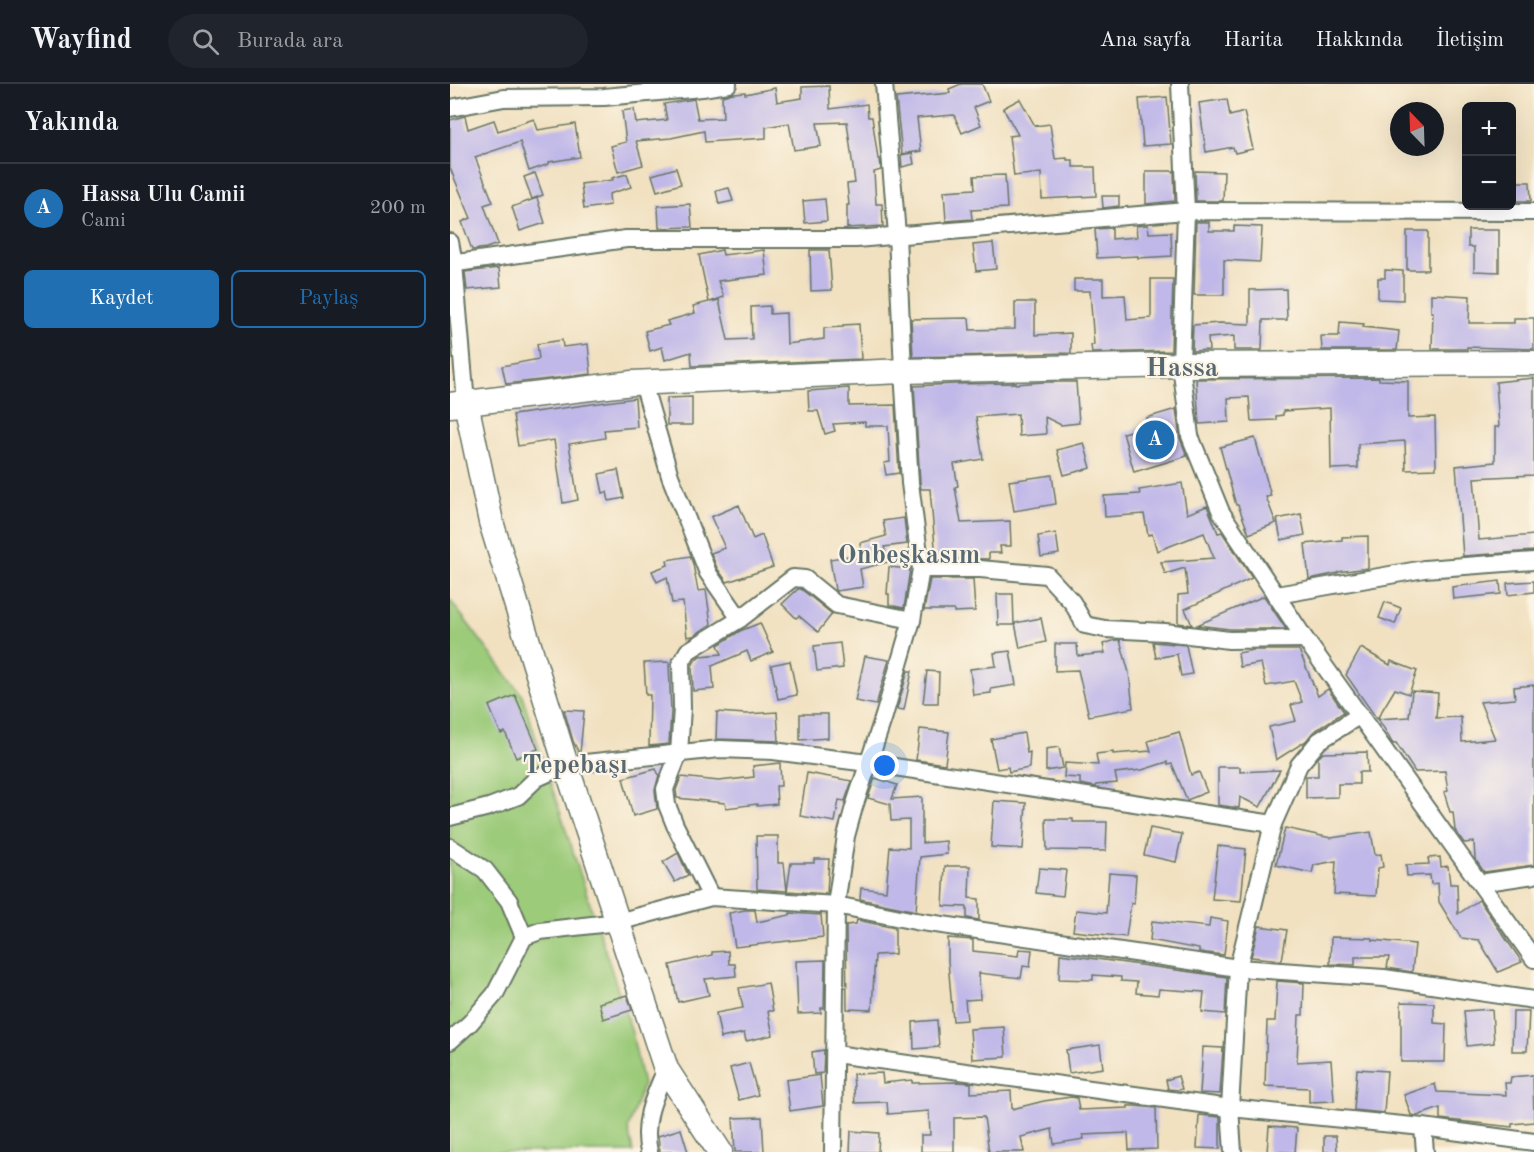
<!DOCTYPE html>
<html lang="tr">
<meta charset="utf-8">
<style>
:root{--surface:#171b24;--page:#20242c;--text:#f1f3f6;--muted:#9ea1a6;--line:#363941;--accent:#1f6fb2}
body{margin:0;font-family:"Old Standard TT",serif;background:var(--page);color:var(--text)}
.controls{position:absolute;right:18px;top:18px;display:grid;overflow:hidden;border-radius:9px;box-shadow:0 6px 24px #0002}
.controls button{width:54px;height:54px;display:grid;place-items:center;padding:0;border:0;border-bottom:2px solid var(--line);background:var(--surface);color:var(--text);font:30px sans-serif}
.compass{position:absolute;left:940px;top:18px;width:54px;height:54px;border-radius:50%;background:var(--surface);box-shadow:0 6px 24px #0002;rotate:337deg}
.you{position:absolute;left:435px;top:682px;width:21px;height:21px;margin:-15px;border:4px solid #fff;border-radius:50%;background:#1a73e8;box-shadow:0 0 0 9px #1a73e833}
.badge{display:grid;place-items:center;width:39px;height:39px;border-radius:50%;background:var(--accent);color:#fff;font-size:20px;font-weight:700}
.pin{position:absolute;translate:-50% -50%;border:3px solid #fff;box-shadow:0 2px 6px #0006}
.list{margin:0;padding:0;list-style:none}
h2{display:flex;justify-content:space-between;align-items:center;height:78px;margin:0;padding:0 24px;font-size:26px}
h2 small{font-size:20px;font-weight:400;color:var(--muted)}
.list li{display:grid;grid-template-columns:39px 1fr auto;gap:18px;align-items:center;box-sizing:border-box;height:90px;padding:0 24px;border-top:2px solid var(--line)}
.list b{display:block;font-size:22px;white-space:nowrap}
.list p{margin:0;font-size:20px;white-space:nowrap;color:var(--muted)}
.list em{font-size:20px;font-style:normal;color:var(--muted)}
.actions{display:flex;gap:12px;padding:18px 24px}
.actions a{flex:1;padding:14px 0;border:2px solid var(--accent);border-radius:9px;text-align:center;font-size:21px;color:var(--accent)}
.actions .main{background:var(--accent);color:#fff}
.icon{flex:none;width:33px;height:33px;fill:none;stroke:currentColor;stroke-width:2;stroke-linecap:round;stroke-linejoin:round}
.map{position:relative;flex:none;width:1084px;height:1068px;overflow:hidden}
header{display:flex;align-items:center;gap:36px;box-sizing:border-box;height:84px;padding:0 30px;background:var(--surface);border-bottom:2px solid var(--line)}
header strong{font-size:28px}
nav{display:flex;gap:33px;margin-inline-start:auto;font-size:21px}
.search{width:420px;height:54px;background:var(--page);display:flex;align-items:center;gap:15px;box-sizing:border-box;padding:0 21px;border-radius:33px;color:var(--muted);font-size:22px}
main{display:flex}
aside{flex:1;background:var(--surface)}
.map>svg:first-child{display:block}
.green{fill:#9ccb7a;stroke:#5e8457;stroke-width:1.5}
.building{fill:#c0b8e8}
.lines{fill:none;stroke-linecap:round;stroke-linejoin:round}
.street-casing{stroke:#687665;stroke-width:20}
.secondary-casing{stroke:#687665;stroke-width:27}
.street{stroke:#fff;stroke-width:16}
.secondary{stroke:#fff;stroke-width:24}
.labels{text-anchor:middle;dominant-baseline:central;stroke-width:4.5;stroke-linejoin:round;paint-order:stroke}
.district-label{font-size:27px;font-weight:bold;fill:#576873;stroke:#fcf5e5}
</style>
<header>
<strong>Wayfind</strong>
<div class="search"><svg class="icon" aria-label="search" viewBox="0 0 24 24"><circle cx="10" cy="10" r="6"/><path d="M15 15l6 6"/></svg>Burada ara</div>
<nav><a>Ana sayfa</a><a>Harita</a><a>Hakkında</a><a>İletişim</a></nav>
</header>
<main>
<aside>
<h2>Yakında<small></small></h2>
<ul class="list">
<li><span class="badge">A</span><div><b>Hassa Ulu Camii</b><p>Cami</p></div><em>200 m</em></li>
</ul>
<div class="actions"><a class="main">Kaydet</a><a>Paylaş</a></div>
</aside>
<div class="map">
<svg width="1084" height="1068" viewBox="0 0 1084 1068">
<rect width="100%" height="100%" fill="#fcf5e5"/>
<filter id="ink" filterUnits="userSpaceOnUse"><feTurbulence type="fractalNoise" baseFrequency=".0167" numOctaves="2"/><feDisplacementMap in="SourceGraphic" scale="12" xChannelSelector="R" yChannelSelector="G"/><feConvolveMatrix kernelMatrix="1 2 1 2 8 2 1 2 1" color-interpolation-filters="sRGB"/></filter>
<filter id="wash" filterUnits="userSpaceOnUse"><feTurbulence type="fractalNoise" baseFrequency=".008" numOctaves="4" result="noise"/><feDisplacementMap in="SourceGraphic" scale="24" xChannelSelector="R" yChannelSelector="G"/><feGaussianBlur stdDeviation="1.35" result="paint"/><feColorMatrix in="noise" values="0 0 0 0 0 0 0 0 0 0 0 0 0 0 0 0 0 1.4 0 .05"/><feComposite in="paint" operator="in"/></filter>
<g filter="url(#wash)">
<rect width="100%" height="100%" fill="#f1e1c1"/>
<path class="green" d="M0,516L72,611L182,949L193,1001L178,1044L183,1068H0Z"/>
<g id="blocks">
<g class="building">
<path d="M511,0H532L539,17L524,23L531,41L512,49L504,31L467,34L471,67L452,70L446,14L500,9L499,5Z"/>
<path d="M379,2L380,25L417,20L418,33H422L428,75H430L431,86L424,88L426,120H432L433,142L397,144V121H399L397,100L405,99L397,38L367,39L371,62L344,66L339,39L316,43V54L255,58L254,47L221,54L186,57L193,81L168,88L161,62L176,58L172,27L184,25L186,39L217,36L214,20L244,15L248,35L273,34L272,12L283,9L295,8V10L325,4L327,18L352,14V3Z"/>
<path d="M717,13L721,60L693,62L689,15Z"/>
<path d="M570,15L585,42L600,40L605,75L617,74V76H623V83H645L646,112L592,115L591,89L564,92L559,52L568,51L553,24Z"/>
<path d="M777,15L780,32L794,28L803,65L785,69L783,63L756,68L749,19Z"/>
<path d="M15,32L18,45L44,36L48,47L84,35L88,46L125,40L130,73L99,78V80L79,87L70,58L25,73L43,118L34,121L48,160L36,164L22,166L12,138L21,134L0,84V36Z"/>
<path d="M462,69L464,80L452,83L451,71Z"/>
<path d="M226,84L231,100L207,107L202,91Z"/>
<path d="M696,87H724L725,117L696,120Z"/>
<path d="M745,87L774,88L773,117H746Z"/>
<path d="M85,89L93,111L82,115L74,93Z"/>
<path d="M177,90L181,103L159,110L160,121L134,125L131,100L163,96L162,94Z"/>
<path d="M555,91L557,124L521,126L522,135L496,137L494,107L525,105L524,92Z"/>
<path d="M1062,98H1080L1081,117H1062Z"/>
<path d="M279,104L283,117L269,120L266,107Z"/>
<path d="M652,112H669V122L653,124Z"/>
<path d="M87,114L95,139L70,147L62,123Z"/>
<path d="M375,115L377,137L355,139L353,117Z"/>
<path d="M240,120L242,143L209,144L208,122Z"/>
<path d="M746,138H759V147H784V142L812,143L810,178L774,176V211H744Z"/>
<path d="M698,141L699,149L721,148L722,172L688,174V172L647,174L645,145L662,144V155L687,153L686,142Z"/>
<path d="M1018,146H1049V188L1024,187V163H1018Z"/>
<rect x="957" y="147" width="21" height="39"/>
<path d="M543,159L546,185L526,187L523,161Z"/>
<path d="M272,166L273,171L314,166L317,191L268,197L274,213L260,218L269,216L278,256L302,255L301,223L320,222V230L336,229L337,260L374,255V244L393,243V241L409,240L411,275L242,282L241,268L215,276L212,263L200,267L195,247L219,241L217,237L245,229L243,222L259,218L249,171Z"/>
<path d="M360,166H379L382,206L361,207Z"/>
<path d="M49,184L51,203L17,206L15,188Z"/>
<path d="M935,186L953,187V216L928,215V194H935Z"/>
<path d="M624,195H653V212L675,211L677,236L701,234V195H723L721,267L642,269L641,261H644L640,207H624Z"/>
<path d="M836,205L837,236H813L812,266H784V252L758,254L759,266L742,267L743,241L770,239L800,240V206Z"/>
<path d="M981,210L1020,212L1019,239H1064V234H1084V265L1017,263V265H982L983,228H981Z"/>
<path d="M565,218H585V251L621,249V269L463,273L461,235L519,234L520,246L565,245Z"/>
<path d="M890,238L914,240L913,243L949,247L947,266H872L871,252H889Z"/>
<path d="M112,256L113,263L138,260L141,290L56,300L52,282L89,275L87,260Z"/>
<path d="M929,294V296L958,297V334L985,333L986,385L956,386L955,357L908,360V384L881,385L880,324L833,327V331L826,332V336L801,337L799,313L778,314L779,338L749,340L746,295Z"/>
<path d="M1084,294V391L1024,394L1029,456L1084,451V467L1013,472L1006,382L1045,378V343H1049L1046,298Z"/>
<path d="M594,298H626L629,339L611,341L595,333L596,350L569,352L568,330L526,333L533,375L504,380L508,402L505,403L511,439L560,437L561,462H550L551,469H539V475L486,474L480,405H471L470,398L464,302L505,300L566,299V300Z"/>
<path d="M399,304V322L445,321L449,389L436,391L434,379L440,378L438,342H415V338L383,340L385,347L375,350L368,327H359L358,307Z"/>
<path d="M242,313V341H217V314Z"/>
<path d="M185,314L187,343L154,346L155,354L119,360L128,416L113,419L104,356L68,362L63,331Z"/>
<path d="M726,325L730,354L737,372L684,388L673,349L697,342L696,334Z"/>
<path d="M805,354L821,412L816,413L826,439L799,450L788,421H786L770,363Z"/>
<path d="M634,359L641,384L614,391L607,366Z"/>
<path d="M168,386L174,414L159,417L157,408L153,409L149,390Z"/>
<path d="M602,391L606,420L564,427L559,397Z"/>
<path d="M732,399L737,430L757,422L768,449L772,448L802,494L735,525L742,541L728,539V511L738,510L735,484L715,490L711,478L764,474L754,449L707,467L702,450L698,451L694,430L655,433L654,412L690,410L689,406Z"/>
<path d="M289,421L303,455L312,451L323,483L277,498L267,484L261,469L275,464L261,433Z"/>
<path d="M851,430L855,451L831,456L827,435Z"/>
<path d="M454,434L457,460L434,463L438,478L410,485L413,503L386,507L385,506L380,475L416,469L415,466L411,467L410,459L436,452L433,437Z"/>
<path d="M606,449L609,470L591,473L588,452Z"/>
<path d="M918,452V484L888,488V489L859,495L855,460L892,456V453Z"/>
<path d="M240,472L243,480L248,507L256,506L261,540L243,552L237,553L233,518L222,519L217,493L207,498L202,487L218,481L217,476Z"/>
<path d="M439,483L460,485L454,524L439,521V510H437Z"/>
<path d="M480,495H523L525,527L504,528V526H474Z"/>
<path d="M1050,497L1051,510L1003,515L1002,503Z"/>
<path d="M1084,497V508L1058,511L1057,499Z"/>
<path d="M348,505H351L382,530L368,548L349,532L346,534L332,520Z"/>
<path d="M547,510H563L564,541H548Z"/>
<path d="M814,512L836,545H780L747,541Z"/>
<path d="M935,518L951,524L945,540L929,534Z"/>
<path d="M591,534L596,558L570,564L565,539Z"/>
<path d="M310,539L323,568L301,577L297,567L262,582L264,605L243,607L242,582L246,575L250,572L272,570L268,561L290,547Z"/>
<path d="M666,556H670L679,589L683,624L639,632L628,586L605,587V560H627L628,572L655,569L653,560Z"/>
<path d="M703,558L736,561L742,590L731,592L727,570L706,574Z"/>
<path d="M390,559L393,584L367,587L364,562Z"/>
<path d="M911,564L940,581L941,577L967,587L959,610L945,605L927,635L896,591Z"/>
<path d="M803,566H849L868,612L878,605L894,628L863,648L856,657L826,676L819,643L846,637L841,621L852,618L844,597L816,602L811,579L790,583L788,569Z"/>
<path d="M560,567L566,601L541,605V609L523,611L520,585L546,582L544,569Z"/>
<path d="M415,572L439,576L426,621L405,617Z"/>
<path d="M340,577L347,611L328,615L321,581Z"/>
<path d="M219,578L221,628L219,660L199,662L200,611H196L194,579Z"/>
<path d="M458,587H462L454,626L447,625Z"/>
<path d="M477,587L489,588L488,619H473Z"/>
<path d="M1084,601V781L1034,788L1025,775L1024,758L1014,759L1005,746L1003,728H1000L994,708L998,707L995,687L965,688L946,659L943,660L941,657L937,649L928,635L959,633L962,607L988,609L986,634L1011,633L1012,658L1045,655L1030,618L1065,615L1064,603Z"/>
<path d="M65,611L88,665L66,674L55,648L51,650L39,622Z"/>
<path d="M114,626L134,627L130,669H129L123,657Z"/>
<path d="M267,628L296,630L327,628L329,657L266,655Z"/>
<path d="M350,630H378V654L350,656Z"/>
<path d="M470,645L499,648L495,680L466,676Z"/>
<path d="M729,648L741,691L749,688L757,708L737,716L722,680L718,681L717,678L692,686L665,689L667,699L646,701V703L630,700V694L614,693L615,679L648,681L646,670L663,668V670L701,667L698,657Z"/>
<path d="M574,649L577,669L580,668L579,684L559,688L558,683L547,685L541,655Z"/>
<path d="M609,663L613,684L596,687V665Z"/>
<path d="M917,668L918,688H909V700H888V713L856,714V692H868V674L873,669Z"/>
<path d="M330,679L331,702H326L327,720L307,722V720L276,724L275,719L227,714L226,706L231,693L269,697L304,693L303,682Z"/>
<path d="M768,683H790V688L830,686L810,723L790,713L789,724L768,721Z"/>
<path d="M206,685L209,691L205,706L207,725L183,732L173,694Z"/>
<path d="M357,689L402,697L395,717L389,716L385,738L350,732Z"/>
<path d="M425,694L447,701L442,715L472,713V759L496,757L497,770L470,773L466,827L410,815L411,804L436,807L440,763L459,764V736L441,737L440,720L418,714Z"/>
<path d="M544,717L576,719L573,765L541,763Z"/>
<path d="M596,735H623V738H657L656,767L597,766Z"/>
<path d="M700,744L732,750L726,778L694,771Z"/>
<path d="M835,744L881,754L921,748L925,771L931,770L933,783L928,784L926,812L884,810L886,777L864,781L862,789L826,781Z"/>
<path d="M306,752H328V779H334L337,807L307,805Z"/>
<path d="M768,762L796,765L791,817L762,815Z"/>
<path d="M228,769L238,791L225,798L213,778Z"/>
<path d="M990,773L991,783L998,782L1000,800H1007L1008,830L1029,816L1072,878L1048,888L1029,856L1011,854L989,818L988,799L981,800L980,791L957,792L956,781L979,780L978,774Z"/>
<path d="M364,775H379L377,810L337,807L341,779H364Z"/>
<path d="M495,782H520L519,814L529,815V836L517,834V823L493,822Z"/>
<path d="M589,784L616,786L613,812L586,809Z"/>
<path d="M659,789L686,791L684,820L681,819L676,853L623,847L626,826L656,829Z"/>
<path d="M295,826H305L307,838L340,831V829L371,831L373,853L285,863L279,829Z"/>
<path d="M760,834L778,837L774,871L749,868V865L700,856L702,837L759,843Z"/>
<path d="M407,836L445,844V870L425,871L422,926L397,925L396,841L406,840Z"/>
<path d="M809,842L837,846L832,876L801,873Z"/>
<path d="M881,853L922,854V856L965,860L962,888L937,884L939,873H905V881L880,880Z"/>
<path d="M498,854L523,856V867L568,872L569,865L582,866L580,883L573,882L571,894L529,889L530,915L515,916L517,936L503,937L498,877Z"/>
<path d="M278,867L279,880H285L286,892L255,895L259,911L228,918L220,881L262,871V868Z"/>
<path d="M610,870L777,893L775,930L752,928L754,908L709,905L708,911L686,909L687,898L671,897V893L643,891V896L609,895Z"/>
<path d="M375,876L374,924H371V929L348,930L346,877Z"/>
<path d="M827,897L854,899L853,931H849L847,978L881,976L884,1017L859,1018V1004L815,1002L817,937H825Z"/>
<path d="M318,899L323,927H318L323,951L296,957L294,949L271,954L266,929L293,924L289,904Z"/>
<path d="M177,911L182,926L153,935L149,919Z"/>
<path d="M951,918L984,919V939L996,940L995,978H951Z"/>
<path d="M1042,925L1044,959L1017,962L1014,927Z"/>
<path d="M1063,927H1079L1077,967H1062Z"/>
<path d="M487,936L489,963L464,965L463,938Z"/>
<path d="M554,943L556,973L522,975L520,945Z"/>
<path d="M650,961L653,984L619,989L616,966Z"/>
<path d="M753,963L773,964L770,1010L750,1009Z"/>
<path d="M374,966L373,989L364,990L362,968Z"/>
<path d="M299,979L308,1011L289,1016L280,984Z"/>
<path d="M907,985L937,987L934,1029L904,1026Z"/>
<path d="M432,989L433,999L462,996V999L509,998L521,999V1009L561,1007L562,1025L594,1017L621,1013L627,1014L629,1026L678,1024V1022H685L706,1024L707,1065L679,1066L678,1049L633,1051L634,1055L604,1060L602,1045L571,1053L574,1068H539L534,1033L504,1034V1068H471V1051H480L479,1027L438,1030L437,1018L405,1019L403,990Z"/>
<path d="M370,991L373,1022L340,1027L336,996Z"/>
<path d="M1083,991L1084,1038L1062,1040V1043L990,1035V1024L967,1032L961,1031L954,1011L985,1000L987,1008L1056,1011L1055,999H1060L1061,993Z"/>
<path d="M728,992L732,1005L728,1006L718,1005L716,996Z"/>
<path d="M749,1031L770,1033V1065L747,1064Z"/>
<path d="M312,1033L314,1068H285L283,1034Z"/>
<path d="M819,1042L847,1044L845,1068H817Z"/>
<path d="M231,1045L238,1068H210L208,1052Z"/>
<path d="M401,1047L429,1049L428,1068H400Z"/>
<path d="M874,1052H886L887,1068H874Z"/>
</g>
</g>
</g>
<g filter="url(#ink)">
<use href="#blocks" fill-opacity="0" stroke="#687665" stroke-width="1.5"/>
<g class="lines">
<g class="street-casing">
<g id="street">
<path d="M730,0L736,127L731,281L740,352L771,428L855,555L1084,875"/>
<path d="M0,24L54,14L154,13L252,4L278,0"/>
<path d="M0,158L4,180L16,319"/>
<path d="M0,180L176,155H406L736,127L1084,128"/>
<path d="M193,299L220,392L258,489L290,535"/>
<path d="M471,485H530L597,491L622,518L635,541L655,545L715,548L779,556L855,555"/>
<path d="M827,511L974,485L1084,477"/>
<path d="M0,733L39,723L68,712L87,694L116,681L270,665L323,667L418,679L823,740"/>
<path d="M0,763L35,786L59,817L74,853"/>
<path d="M1030,799L1084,791"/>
<path d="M261,813L225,741L217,721L215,705L229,669L232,624L231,579L238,567L290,535L343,494L355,495L387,521L462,536"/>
<path d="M0,957L20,939L45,910L74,853L90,847L168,838L261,813L386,821L465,837L788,884L934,894L1084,916"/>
<path d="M385,970L780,1024L973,1043L1084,1058"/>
<path d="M973,1043L975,1068"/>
<path d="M199,1068C192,1037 204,1013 216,985"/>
<path d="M383,1068L386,821L396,752L404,723L434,632L462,536L471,485L460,399L453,287L447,150L434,0"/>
<path d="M783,1068L780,1024L788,884L823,740L849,681L869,657L910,631"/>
</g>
</g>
<g class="secondary-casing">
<g id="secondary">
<path d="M16,319L41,438L116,681L216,985L270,1068"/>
<path d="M0,321L182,299L453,287L731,281L1084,279"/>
</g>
</g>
<use href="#street" class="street"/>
<use href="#secondary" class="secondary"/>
</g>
</g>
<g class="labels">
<g class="district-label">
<text x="732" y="284">Hassa</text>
<text x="459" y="471">Onbeşkasım</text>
<text x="125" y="681">Tepebaşı</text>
</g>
</g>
</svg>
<div class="controls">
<button>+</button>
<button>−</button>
</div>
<svg class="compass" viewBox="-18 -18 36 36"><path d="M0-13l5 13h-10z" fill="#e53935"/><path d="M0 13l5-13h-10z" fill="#9ea1a6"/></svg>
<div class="you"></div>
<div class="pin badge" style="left:705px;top:356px">A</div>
</div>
</main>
